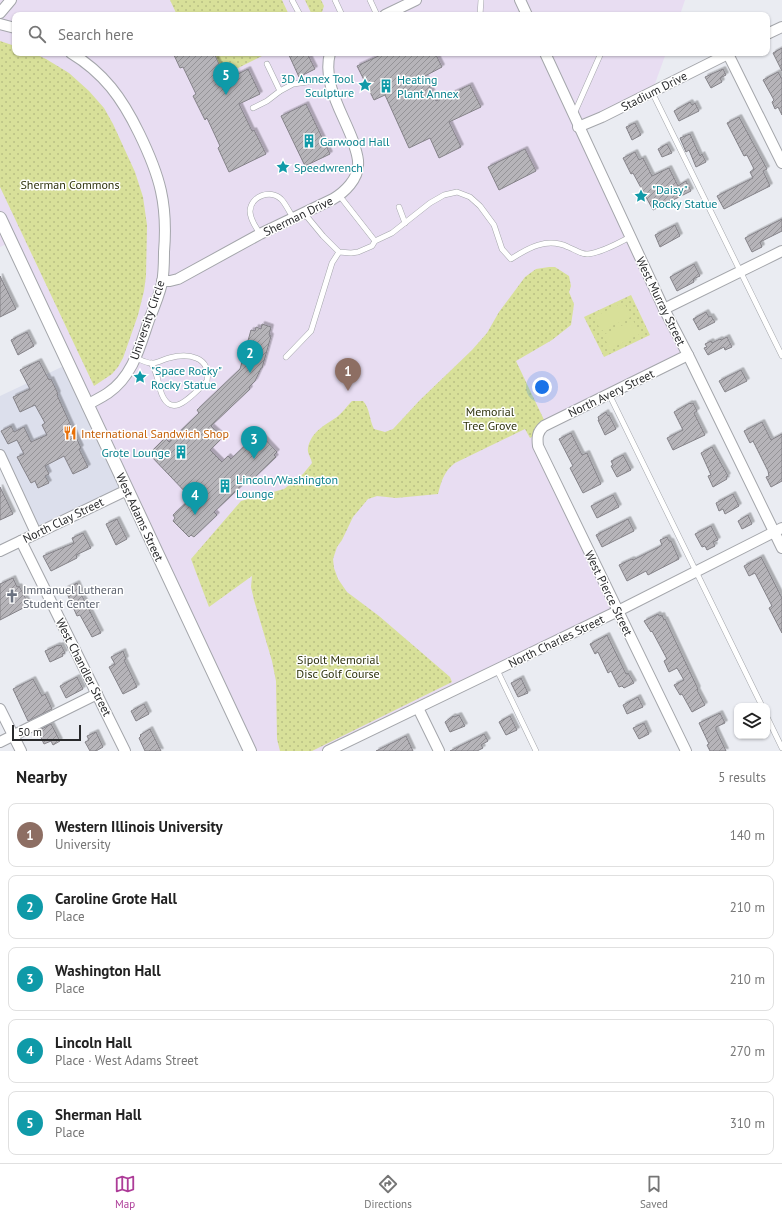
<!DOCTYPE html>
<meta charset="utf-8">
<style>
:root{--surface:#fff;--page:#f2f2f2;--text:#222;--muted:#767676;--line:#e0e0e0;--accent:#ad3c98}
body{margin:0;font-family:"PT Sans",sans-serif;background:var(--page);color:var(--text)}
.controls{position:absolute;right:12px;bottom:12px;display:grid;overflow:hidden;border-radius:8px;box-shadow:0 1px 3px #0004}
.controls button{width:36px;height:36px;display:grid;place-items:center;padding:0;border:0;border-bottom:1px solid var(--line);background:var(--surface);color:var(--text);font:20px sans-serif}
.scale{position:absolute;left:12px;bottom:10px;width:69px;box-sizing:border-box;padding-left:4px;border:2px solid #292a2c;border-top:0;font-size:11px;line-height:14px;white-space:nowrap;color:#292a2c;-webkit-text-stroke:3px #fff;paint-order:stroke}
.you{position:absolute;left:542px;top:387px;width:14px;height:14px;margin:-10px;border:3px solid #fff;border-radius:50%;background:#1a73e8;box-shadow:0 0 0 6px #1a73e833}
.badge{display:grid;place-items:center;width:26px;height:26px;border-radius:50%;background:var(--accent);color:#fff;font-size:13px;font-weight:700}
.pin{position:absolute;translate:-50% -33px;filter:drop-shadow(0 1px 2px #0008)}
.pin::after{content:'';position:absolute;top:21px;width:14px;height:12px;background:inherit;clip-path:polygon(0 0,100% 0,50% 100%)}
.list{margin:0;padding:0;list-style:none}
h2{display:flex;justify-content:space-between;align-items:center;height:52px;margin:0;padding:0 16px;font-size:17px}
h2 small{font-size:13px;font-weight:400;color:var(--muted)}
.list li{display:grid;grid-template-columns:26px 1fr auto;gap:12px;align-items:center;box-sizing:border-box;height:64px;margin:0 8px 8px;padding:0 8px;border:1px solid var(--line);border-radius:8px}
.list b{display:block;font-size:15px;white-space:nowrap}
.list p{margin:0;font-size:13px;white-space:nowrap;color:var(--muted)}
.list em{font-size:13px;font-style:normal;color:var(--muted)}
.icon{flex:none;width:22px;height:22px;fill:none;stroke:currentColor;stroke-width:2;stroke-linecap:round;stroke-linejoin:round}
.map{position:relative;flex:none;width:782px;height:751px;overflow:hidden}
.search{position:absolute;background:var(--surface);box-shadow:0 1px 3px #0004;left:12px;right:12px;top:12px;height:44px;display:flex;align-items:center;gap:10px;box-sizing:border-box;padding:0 14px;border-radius:8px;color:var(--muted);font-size:15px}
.sheet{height:412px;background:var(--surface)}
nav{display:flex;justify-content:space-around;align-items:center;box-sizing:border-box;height:56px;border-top:1px solid var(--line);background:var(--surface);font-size:11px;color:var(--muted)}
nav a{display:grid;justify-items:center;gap:2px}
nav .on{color:var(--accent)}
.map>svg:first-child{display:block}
.built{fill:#dcdfec}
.education{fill:#e8ddf2}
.green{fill:url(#green-dots)}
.pitch{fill:#d8e099}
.building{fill:url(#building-hatch);stroke:#848288;filter:url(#shadow)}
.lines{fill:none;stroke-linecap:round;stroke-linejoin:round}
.service-casing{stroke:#a4a6ab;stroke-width:6}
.minor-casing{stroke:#a4a6ab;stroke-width:12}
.tertiary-casing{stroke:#a4a6ab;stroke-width:14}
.service{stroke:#fff;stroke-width:5}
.minor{stroke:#fff;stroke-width:10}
.tertiary{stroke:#fff;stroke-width:12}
.labels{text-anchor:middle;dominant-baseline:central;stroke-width:3;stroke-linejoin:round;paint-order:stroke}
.culture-label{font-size:12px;fill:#0d838f;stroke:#fff;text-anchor:start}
.street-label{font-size:12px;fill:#292a2c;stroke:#fff}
.park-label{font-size:12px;fill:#2e320c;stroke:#fff}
.food-label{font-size:12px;fill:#c56008;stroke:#fff;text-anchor:start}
.worship-label{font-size:12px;fill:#5b616d;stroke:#fff;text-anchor:start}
</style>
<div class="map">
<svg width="782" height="751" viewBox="0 0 782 751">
<defs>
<pattern id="green-dots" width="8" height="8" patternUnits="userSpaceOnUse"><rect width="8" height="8" fill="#d8e099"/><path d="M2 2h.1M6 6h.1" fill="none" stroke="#b9c084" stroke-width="1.8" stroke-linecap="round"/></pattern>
<pattern id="building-hatch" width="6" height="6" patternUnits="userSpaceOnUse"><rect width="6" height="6" fill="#b6b4b9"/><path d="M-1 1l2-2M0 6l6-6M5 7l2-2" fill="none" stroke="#949397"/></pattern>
<filter id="shadow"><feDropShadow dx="2.5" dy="-2.5" stdDeviation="0" flood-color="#0004"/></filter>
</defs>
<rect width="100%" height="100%" fill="#eaecf2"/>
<path class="built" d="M68,364L127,490L36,533L0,455V396Z"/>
<path class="education" d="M0,0H685L680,15H15V53H666L652,92L578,127L688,355L537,434L618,611L329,751H250L11,242L0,247Z"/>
<g class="green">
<path d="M170,0H282L289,15H177Z"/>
<path d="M305,0H321L324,6L321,15H312Z"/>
<path d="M0,41L15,46V53H33L46,59L69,73L89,91L104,108L113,124L135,172L143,197L147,225L146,276L144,291L138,315L123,358L118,367L112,374L94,386L0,187Z"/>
<path d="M214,53H268L224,75Z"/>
<path d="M549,267H555L569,276L571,286L569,292L574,304L571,325L552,340L516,361L546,424L537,434L530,438L525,429L455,463C444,471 441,482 438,494L396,498L377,496L368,499L353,517L342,540L337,547L333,559L334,568L338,579L347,592L379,616L450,677L452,682L312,751H280L277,739L276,681L272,661L254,600L251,587L252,576L209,607L191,559L241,501L284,489L303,474L312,463C311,457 307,454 308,448C311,432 325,425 337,417C342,413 347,406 352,401H363C370,408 369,419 374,429L385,432L393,429L420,400L472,350L487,333L499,312L525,277L536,269Z"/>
<path d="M631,295L650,335L604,357L584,317Z"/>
</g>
<g class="pitch">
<path d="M624,302L631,317L601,331L594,317Z"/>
<path d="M633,320L640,334L610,349L603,335Z"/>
</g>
<g class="building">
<path d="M782,48V71L773,53Z"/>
<path d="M173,53H214L226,80L248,69L260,94L239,104L252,131L254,130L266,154L229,172L218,148L220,146L207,118L205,120L193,96L196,94L183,67L180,68Z"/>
<path d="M288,53H307L315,69L299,77Z"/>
<path d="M385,53H435L442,67L425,76L436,101L470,85L481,107L449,122L461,147L439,158L430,138L409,148L385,95L374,100L357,66Z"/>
<path d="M723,69L726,75L720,78L722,82L711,88L705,77Z"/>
<path d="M778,72L782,79V115L778,107L775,109L772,102L774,100L763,80Z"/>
<path d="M690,102L692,105L695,103L699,111L679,121L674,111Z"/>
<path d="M306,104L330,154L305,166L281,116Z"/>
<path d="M739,117L767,169L763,171L770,186L724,209L717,196L753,178L750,172L754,169L747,155L744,156L727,123Z"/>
<path d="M635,123L641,135L632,140L626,127Z"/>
<path d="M690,134L700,156L702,154L706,162L696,167L689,150L686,152L680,138Z"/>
<path d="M667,144L672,153L662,157L658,149Z"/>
<path d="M525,149L536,171L499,190L488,167Z"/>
<path d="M635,152L639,160L643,158L652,176L669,168L678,186L686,181L691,191L653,210L633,173L631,174L623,158Z"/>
<path d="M782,219V231L760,242L762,247L752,252L745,238Z"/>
<path d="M675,225L680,236L660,247L655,235Z"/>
<path d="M694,264L700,276L693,279L694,282L677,291L670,277Z"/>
<path d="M0,276L16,309L0,317Z"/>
<path d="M706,312L709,317L711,316L715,322L699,330L693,319Z"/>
<path d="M262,324L271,327L269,335L271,336L262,368H261L255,381L249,387L250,389L211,426L223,437L210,450L222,462L228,456L231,459L256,435L258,438L261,435L277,452L274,455L276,457L253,479L251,477L214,512L217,515L194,537L191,535L189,537L173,521L175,518L173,515L191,498L149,454L165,438L169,442L199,413L197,410L240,369L251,330L255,331L256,327L261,329Z"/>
<path d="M27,332L34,346L18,355L11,340Z"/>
<path d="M727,337L732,347L725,350L724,347L708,355L704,348L707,347L705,344L711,341L712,343L720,339L721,340Z"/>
<path d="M39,361L49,380L51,379L58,394L57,395L81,448L79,449L88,467L73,474L64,456L45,466L49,474L45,476L49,483L38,488L35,481L31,483L17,457L24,454L17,440L8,444L1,431L11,426L14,432L24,427L31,442L47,435L42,425L45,423L35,405L20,412L13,397L30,389L20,370Z"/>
<path d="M741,370L747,381L725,392L719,381Z"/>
<path d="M690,403L691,404L693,403L697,411L694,413L705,435L673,450L667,438L683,430L674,412Z"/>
<path d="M606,412L608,416L609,415L616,429L605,435L598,420H599L598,417Z"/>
<path d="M762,422L771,440L782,434V481L771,487L766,477L769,476L768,471L753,441L750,443L744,431Z"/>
<path d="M571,433L582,455L587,453L601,484L583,493L570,468L573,466L559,439Z"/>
<path d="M712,447L728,476L726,477L727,479L713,487L708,476L711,475L701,453Z"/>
<path d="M623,455L631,470L617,477L611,466L613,465L611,461Z"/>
<path d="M0,487L13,514L0,520Z"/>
<path d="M733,494L739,506L725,514L723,509L719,511L716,503Z"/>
<path d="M613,495L619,507L597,518L591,506Z"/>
<path d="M748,515L752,524L742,529L738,521Z"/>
<path d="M117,519L127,539L116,545L106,524Z"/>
<path d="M628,519L634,531L602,547L596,535Z"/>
<path d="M711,526L718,540L713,542L715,546L707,550L705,546L702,547L695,534Z"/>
<path d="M83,533L91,548L76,555L77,558L51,571L43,556L74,543L72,538Z"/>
<path d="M667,537L669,541H671L679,559L648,575L646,571L627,581L619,565L632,559L633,560L659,547L662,545L660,540Z"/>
<path d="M761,557L782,598V633L769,608L772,606L755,573L749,576L744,566Z"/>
<path d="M13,578L17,587L19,586L29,605L0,620V584Z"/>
<path d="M77,583L82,594H81L101,633L92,637L80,615L77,616L65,589Z"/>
<path d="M658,614L659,616L662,615L664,620L665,619L698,689L697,690L705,705L692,712L682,694L680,695L674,685L684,680L677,668L669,672L664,661L667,659L652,631L651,632L644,621Z"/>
<path d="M607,635L626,674L628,673L634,683L624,688L622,686L619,687L611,671L608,673L598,652L595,654L590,644Z"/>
<path d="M58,645V646L61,645L65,653L62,654L63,656L50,662L45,651Z"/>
<path d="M123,651L126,659L124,660L137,687L123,694L109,667L115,664L111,657Z"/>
<path d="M77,677L83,689L66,698L60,686Z"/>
<path d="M521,678L528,693L518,697L511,683Z"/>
<path d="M33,679L42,696L45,694L52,709L28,721L13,689Z"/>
<path d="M638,697L643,707L627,714L623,705Z"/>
<path d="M144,704L149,714L136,721L131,711Z"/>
<path d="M720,713L725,723L716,727V730L726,751H710L707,745L709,744L699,723Z"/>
<path d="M459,715L465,726L450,732L445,722L453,716L454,717Z"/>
<path d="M510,716L517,730L506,735L499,722Z"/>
<path d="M644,723L649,734L639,739L633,728Z"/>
<path d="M51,724L60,741L53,745L51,741L44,744L38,731Z"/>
<path d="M150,729L161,751H145L139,738L141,736L140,735Z"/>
<path d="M96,732L103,747L96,751H90L85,742L89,740L87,736Z"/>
<path d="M484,734L488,741L481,745L483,748L477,751H450Z"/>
<path d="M406,736L413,751H376Z"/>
</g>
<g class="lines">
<g class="service-casing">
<g id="service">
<path d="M292,0L300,15"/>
<path d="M335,0L342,15"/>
<path d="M370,0L377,15"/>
<path d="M480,15L481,0"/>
<path d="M267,64L280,91L293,84L329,79"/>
<path d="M652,92L782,356"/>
<path d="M253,108L267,101L280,91"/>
<path d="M574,114L601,53"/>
<path d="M339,195L375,241"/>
<path d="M399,207L405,223"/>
<path d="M304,213L323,236L339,252L351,253L358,252L372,246L375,241L392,233L430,203L444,195L457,192L470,197L480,206L494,225L502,249L511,259C528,248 547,237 568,247C574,249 582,255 588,254C600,253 619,243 630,237"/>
<path d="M260,234C256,227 250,220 250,211C251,196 270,189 281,199C286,204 289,212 293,217"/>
<path d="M286,357L311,331L332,263L339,252"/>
<path d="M136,358C141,360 146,363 151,363C157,364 163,359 169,358C188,353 211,356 207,381C193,394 170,424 160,389C158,380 157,372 151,363"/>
<path d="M609,394L762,706"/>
<path d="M497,670L536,751"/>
<path d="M767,717L782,748"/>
</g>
</g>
<g class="minor-casing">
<g id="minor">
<path d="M520,0L527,15"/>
<path d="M0,13L11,0"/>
<path d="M385,15L416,0"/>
<path d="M0,24L15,28"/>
<path d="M767,34L782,27"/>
<path d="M71,53C104,73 122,98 139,133C160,176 168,204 164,252C164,262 164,273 162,283C159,296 154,308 149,320C140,346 133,376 108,393C102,397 94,401 87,405"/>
<path d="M545,53L664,309L688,355L782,548"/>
<path d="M728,54L782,163"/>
<path d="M578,127L602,117L730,53"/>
<path d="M162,281H170L178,279L260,234L333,199C345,192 358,179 358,165C359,157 355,149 353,141C343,113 322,84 330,53"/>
<path d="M664,309L782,251"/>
<path d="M0,455L36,533"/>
<path d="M21,541L125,751"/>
<path d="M0,551L127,490"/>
<path d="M418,708L439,751"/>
<path d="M0,709L21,751"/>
<path d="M0,742L97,694"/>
<path d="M328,751L618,611L782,528"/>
<path d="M686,751L538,446C537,438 537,432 544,426L688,355"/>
</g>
</g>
<g class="tertiary-casing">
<path id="tertiary" d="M0,218L250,751"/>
</g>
<use href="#service" class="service"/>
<use href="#minor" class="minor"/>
<use href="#tertiary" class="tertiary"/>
</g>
<defs>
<g id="sight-bare" transform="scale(1.08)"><path d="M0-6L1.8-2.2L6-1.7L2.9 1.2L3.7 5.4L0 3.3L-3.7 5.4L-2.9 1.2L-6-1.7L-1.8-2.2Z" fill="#0f9aa8" stroke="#fff" stroke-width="2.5" paint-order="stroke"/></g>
<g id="building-bare" transform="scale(1.08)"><path d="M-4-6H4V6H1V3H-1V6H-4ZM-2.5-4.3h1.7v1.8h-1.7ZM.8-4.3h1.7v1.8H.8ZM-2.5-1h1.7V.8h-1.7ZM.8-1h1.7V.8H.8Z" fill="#0f9aa8" stroke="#fff" stroke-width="2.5" paint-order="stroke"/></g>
<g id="restaurant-bare" transform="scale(1.08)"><path d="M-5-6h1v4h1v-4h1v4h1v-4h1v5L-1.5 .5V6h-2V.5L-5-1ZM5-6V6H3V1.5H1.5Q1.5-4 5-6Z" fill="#e8710a" stroke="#fff" stroke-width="2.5" paint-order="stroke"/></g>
<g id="church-bare" transform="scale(1.08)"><path d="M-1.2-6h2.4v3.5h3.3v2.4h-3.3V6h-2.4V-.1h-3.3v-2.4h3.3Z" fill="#6b7280" stroke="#fff" stroke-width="2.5" paint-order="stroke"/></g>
</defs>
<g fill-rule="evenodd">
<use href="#sight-bare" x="365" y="85"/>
<use href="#building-bare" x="386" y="86"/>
<use href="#building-bare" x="309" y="141"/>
<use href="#sight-bare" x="283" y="167"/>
<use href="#sight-bare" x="641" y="196"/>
<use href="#sight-bare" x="140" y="377"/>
<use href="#restaurant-bare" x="70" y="433"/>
<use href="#building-bare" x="181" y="452"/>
<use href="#building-bare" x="225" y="486"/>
<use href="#church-bare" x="12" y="596"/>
</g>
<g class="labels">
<g class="culture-label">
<text x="354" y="78" text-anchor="end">3D Annex Tool<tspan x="354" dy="14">Sculpture</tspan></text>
<text x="397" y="79">Heating<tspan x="397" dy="14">Plant Annex</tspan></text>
<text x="320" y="141">Garwood Hall</text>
<text x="294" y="167">Speedwrench</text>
<text x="652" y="189">"Daisy"<tspan x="652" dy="14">Rocky Statue</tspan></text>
<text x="151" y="370">"Space Rocky"<tspan x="151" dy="14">Rocky Statue</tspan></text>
<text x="170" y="452" text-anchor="end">Grote Lounge</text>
<text x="236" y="479">Lincoln/Washington<tspan x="236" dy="14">Lounge</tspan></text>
</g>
<g class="street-label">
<text transform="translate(654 91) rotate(-27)">Stadium Drive</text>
<text transform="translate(298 216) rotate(-26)">Sherman Drive</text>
<text transform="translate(661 301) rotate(64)">West Murray Street</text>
<text transform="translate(147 320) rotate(-71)">University Circle</text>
<text transform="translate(611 393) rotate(-26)">North Avery Street</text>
<text transform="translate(140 517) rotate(65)">West Adams Street</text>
<text transform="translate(63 520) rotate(-26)">North Clay Street</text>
<text transform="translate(609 593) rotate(64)">West Pierce Street</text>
<text transform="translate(556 641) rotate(-26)">North Charles Street</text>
<text transform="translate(84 667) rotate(63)">West Chandler Street</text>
</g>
<g class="park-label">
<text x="70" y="184">Sherman Commons</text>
<text x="490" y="411">Memorial<tspan x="490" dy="14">Tree Grove</tspan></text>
<text x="338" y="659">Sipolt Memorial<tspan x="338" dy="14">Disc Golf Course</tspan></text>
</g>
<g class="food-label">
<text x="81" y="433">International Sandwich Shop</text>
</g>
<g class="worship-label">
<text x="23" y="589">Immanuel Lutheran<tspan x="23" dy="14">Student Center</tspan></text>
</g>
</g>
</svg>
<div class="controls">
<button><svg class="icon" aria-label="layers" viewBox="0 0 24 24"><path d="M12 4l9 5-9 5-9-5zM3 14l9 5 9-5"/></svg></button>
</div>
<div class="scale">50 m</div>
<div class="you"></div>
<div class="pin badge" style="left:348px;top:391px;background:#8d6e63">1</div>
<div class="pin badge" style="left:250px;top:373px;background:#0f9aa8">2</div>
<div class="pin badge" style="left:254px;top:459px;background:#0f9aa8">3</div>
<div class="pin badge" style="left:195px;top:515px;background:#0f9aa8">4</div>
<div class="pin badge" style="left:226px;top:95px;background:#0f9aa8">5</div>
<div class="search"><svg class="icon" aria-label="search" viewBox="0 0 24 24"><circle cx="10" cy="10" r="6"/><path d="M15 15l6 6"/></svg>Search here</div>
</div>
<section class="sheet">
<h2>Nearby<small>5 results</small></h2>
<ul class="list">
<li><span class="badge" style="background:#8d6e63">1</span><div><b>Western Illinois University</b><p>University</p></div><em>140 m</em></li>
<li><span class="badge" style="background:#0f9aa8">2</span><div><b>Caroline Grote Hall</b><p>Place</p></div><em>210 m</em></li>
<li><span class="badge" style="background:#0f9aa8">3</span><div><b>Washington Hall</b><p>Place</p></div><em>210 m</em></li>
<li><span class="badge" style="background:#0f9aa8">4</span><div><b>Lincoln Hall</b><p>Place · West Adams Street</p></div><em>270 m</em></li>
<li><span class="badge" style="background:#0f9aa8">5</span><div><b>Sherman Hall</b><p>Place</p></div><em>310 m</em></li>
</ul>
</section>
<nav>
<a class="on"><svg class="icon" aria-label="map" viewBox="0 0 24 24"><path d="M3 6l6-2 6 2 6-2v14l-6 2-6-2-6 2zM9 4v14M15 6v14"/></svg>Map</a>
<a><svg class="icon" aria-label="directions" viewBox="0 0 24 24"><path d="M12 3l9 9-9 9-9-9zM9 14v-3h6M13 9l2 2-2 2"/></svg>Directions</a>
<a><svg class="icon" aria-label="saved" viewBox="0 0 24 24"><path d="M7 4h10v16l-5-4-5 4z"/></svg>Saved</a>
</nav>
